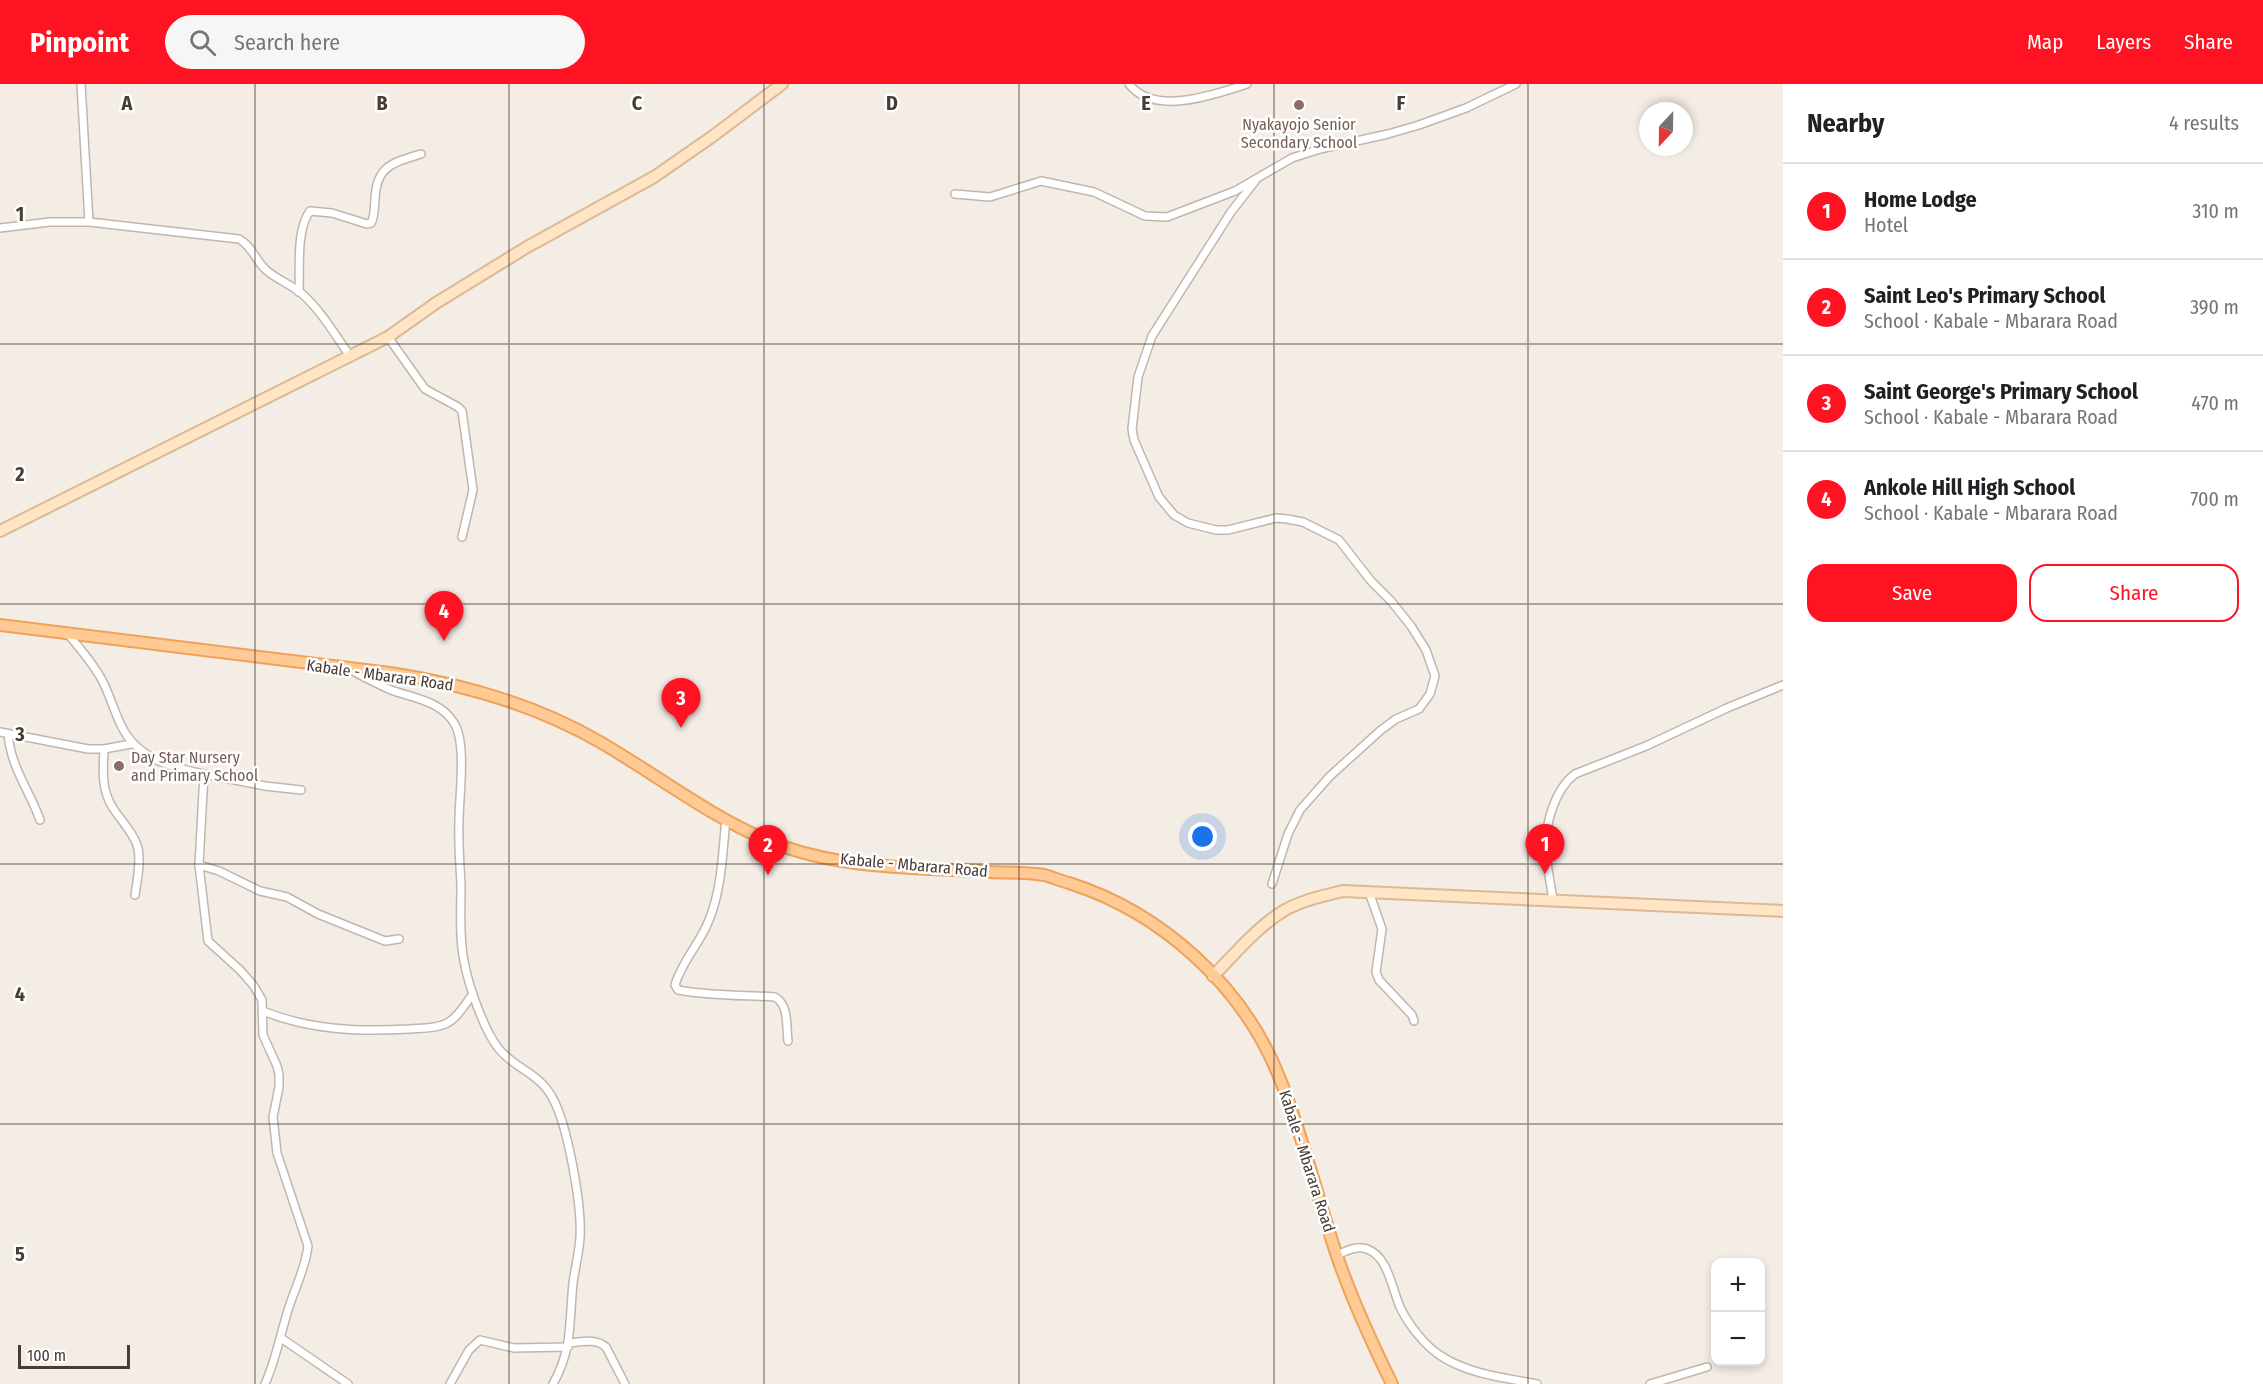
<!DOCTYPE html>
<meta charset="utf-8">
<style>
:root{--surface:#fff;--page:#f6f6f6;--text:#202124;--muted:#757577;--line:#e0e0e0;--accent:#ff1221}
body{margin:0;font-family:"Fira Sans Condensed",sans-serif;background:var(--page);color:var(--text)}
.controls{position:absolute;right:18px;bottom:18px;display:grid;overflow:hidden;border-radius:12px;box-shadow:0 3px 9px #0003}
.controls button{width:54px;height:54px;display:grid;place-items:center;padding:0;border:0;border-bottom:2px solid var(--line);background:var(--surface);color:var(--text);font:30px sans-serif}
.compass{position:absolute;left:1639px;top:18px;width:54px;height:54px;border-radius:50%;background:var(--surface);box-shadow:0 3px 9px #0003;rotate:202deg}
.scale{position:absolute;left:18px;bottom:15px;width:112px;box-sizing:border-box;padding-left:6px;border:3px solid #483c34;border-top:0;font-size:16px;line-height:21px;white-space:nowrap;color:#483c34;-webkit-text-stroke:4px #fff;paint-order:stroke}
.you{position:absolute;left:1203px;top:753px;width:21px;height:21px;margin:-15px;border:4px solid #fff;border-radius:50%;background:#1a73e8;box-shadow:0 0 0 9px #1a73e833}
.badge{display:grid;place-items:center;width:39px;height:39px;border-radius:50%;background:var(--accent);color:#fff;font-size:20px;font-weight:700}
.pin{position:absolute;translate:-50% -50px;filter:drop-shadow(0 2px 3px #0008)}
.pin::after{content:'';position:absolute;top:32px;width:21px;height:18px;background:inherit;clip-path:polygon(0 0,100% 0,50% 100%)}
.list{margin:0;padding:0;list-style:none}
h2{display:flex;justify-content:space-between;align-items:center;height:78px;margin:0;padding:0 24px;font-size:26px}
h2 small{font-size:20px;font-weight:400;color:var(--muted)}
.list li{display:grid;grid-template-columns:39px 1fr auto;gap:18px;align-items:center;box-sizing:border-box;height:96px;padding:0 24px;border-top:2px solid var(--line)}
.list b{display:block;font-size:22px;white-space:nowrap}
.list p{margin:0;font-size:20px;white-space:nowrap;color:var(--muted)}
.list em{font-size:20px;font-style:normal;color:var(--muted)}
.actions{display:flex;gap:12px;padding:18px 24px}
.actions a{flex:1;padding:14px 0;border:2px solid var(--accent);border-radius:18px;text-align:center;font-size:21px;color:var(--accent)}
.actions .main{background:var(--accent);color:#fff}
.icon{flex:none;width:33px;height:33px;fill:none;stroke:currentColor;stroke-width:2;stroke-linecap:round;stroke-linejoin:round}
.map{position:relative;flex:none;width:1783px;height:1300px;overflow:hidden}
header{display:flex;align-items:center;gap:36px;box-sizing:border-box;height:84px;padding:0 30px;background:var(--accent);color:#fff}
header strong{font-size:28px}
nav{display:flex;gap:33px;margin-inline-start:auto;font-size:21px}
.search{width:420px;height:54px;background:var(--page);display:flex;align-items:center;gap:15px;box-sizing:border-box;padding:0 21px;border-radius:33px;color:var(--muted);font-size:22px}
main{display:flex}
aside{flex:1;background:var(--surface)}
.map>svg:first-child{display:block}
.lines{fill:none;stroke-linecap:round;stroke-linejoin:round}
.street-casing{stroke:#c4b5aa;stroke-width:10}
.secondary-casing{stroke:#dcb993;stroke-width:14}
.primary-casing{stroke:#eea25a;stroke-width:14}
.street{stroke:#fff;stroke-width:7}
.secondary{stroke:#ffe5c5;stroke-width:10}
.primary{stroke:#ffca94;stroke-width:10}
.grid{fill:none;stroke:#483c34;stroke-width:1.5;stroke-opacity:0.55}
.education-dot{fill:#8d6e63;stroke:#fff;stroke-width:2}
.labels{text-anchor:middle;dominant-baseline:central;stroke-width:5;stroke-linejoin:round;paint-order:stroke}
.education-label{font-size:16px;fill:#785e54;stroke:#fff}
.street-label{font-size:16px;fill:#483c34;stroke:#fff}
.grid-label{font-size:20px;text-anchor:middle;font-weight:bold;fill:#483c34;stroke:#fff;stroke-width:5;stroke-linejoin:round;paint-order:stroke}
</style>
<header>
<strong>Pinpoint</strong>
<div class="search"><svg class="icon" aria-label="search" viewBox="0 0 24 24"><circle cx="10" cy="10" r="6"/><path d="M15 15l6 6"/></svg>Search here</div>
<nav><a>Map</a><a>Layers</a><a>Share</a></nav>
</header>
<main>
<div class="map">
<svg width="1783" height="1300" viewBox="0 0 1783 1300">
<rect width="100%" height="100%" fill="#f4ede6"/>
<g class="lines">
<g class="street-casing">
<g id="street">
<path d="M81,0L89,138"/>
<path d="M1129,0C1154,33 1216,10 1247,0"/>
<path d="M1256,96L1231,128L1152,252L1138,293L1132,345L1134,356L1159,413L1174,431L1188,439L1216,446H1228L1276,434L1287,435L1303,438L1339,456L1371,497L1391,517L1411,542L1426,566L1435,592L1430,610L1419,625L1396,635L1381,646L1330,692L1300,726L1288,750L1272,800"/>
<path d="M955,110L990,113L1041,97L1094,108L1145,132L1167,133L1235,107L1292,74L1320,65L1388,50L1419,41L1466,24L1516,0"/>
<path d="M0,144L50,138H89L239,155C253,163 255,176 266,186C276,195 290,200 301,209C321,226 335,251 350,272"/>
<path d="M299,208C300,185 296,145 310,127L332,129L367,140L371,139C375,132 374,124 375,116C376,82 392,79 421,70"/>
<path d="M388,253L425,305L458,323L462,327L473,406L462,453"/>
<path d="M68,550C81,566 94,580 103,598C110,612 114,627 121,641C136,674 170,683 204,690L199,781L208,857L240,886L254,902L262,916L263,951L277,982L279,991V1003L273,1033L277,1069L308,1162C305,1188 292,1209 286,1233C279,1256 275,1278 265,1300"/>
<path d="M351,586C364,593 377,600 391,606C413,614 441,617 454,639C467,659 459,713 459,737C458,758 460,779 461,801C461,826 459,852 464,877C468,900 484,947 499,965C514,984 539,989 552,1013C568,1041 582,1122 580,1154C579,1169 575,1184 573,1199C569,1238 573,1264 553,1300"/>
<path d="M0,648L88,665H104L131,660"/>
<path d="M8,650C11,684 29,705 40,736"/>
<path d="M104,665C103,686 101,706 113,724C121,737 134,749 138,764C141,780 137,796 135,811"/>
<path d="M204,690L265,702L301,706"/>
<path d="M726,736C722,772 722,809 706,843C697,862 681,880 675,901L678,906C710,912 743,911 775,913C789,921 786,941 788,957"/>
<path d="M199,781L219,787L260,807L287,813L318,830L385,857L399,855"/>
<path d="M1369,808L1382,845L1376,888L1379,896L1412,931L1414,937"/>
<path d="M1553,817C1551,799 1546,782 1546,764C1545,740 1555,705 1575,690L1646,662L1727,624L1783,601"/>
<path d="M263,927C309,946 360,948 409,945C420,944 434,945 445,940C457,935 465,920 473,910"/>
<path d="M1337,1171C1346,1167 1357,1161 1367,1165C1388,1172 1392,1205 1400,1223C1408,1240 1425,1262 1441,1272C1468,1290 1506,1294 1537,1300"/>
<path d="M281,1254L348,1300"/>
<path d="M569,1259C581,1258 596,1254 606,1263L625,1300"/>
<path d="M450,1300L469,1266L480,1256L514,1264L568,1263"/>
<path d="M1650,1300L1707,1283"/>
</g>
</g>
<g class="secondary-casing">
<g id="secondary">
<path d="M0,447L388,253L436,219L527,163L654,93L713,52L782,0"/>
<path d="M1213,892C1235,870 1258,842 1285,826C1303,816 1323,812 1343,807L1783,827"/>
</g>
</g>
<g class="primary-casing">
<path id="primary" d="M0,541L390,589C463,600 536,621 600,658C657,691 709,732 769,757C838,786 917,783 990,788C1007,789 1026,788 1044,791C1052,793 1061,797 1069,799C1163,829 1244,903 1280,995C1303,1052 1317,1112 1336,1169C1351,1214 1371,1257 1392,1300"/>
</g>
<use href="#street" class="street"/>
<use href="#secondary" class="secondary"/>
<use href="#primary" class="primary"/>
</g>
<path class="grid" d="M255,0V1300M509,0V1300M764,0V1300M1019,0V1300M1274,0V1300M1528,0V1300M0,260H1783M0,520H1783M0,780H1783M0,1040H1783"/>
<g class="education-dot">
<circle cx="1299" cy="21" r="6"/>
<circle cx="119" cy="682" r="6"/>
</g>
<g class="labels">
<g class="education-label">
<text x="1299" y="40">Nyakayojo Senior<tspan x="1299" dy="18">Secondary School</tspan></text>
<text x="131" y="673" text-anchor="start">Day Star Nursery<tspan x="131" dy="18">and Primary School</tspan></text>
</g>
<g class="street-label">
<text transform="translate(380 591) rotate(8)">Kabale - Mbarara Road</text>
<text transform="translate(914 781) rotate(5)">Kabale - Mbarara Road</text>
<text transform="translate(1307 1077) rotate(72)">Kabale - Mbarara Road</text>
</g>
</g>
<g class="grid-label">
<text x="127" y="26">A</text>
<text x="382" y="26">B</text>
<text x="637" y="26">C</text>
<text x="892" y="26">D</text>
<text x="1146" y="26">E</text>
<text x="1401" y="26">F</text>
<text x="20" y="137">1</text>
<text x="20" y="397">2</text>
<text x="20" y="657">3</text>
<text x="20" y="917">4</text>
<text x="20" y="1177">5</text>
</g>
</svg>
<div class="controls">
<button>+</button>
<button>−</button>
</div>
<svg class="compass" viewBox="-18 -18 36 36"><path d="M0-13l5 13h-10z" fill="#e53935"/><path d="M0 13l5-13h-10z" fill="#757577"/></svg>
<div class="scale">100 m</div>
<div class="you"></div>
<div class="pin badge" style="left:1545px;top:790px">1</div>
<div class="pin badge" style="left:768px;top:791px">2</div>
<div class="pin badge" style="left:681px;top:644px">3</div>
<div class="pin badge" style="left:444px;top:557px">4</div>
</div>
<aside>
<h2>Nearby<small>4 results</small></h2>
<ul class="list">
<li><span class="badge">1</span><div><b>Home Lodge</b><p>Hotel</p></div><em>310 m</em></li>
<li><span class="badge">2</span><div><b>Saint Leo's Primary School</b><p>School · Kabale - Mbarara Road</p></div><em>390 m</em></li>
<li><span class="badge">3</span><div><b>Saint George's Primary School</b><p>School · Kabale - Mbarara Road</p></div><em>470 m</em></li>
<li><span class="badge">4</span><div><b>Ankole Hill High School</b><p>School · Kabale - Mbarara Road</p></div><em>700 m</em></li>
</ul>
<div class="actions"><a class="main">Save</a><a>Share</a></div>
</aside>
</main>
